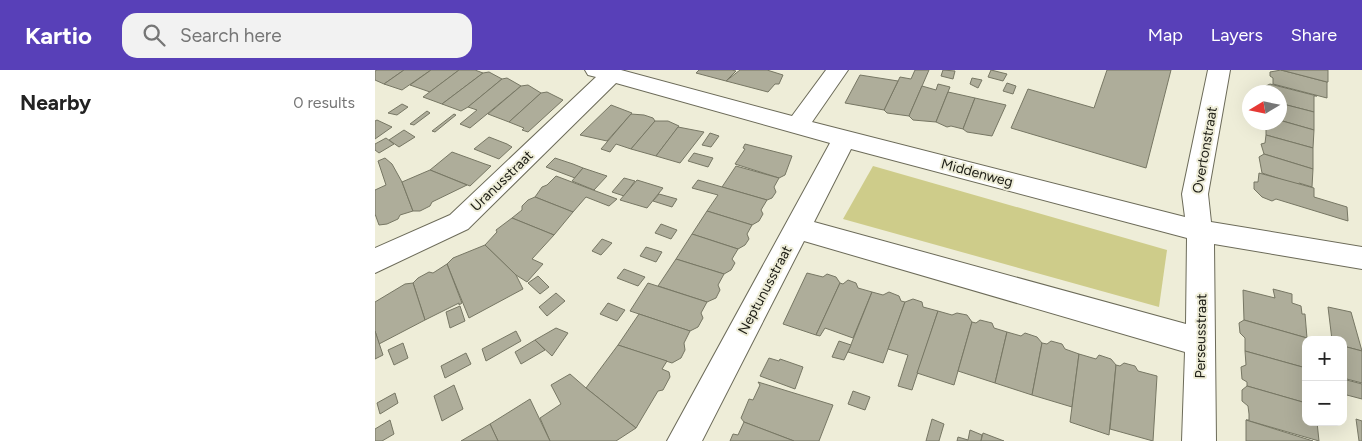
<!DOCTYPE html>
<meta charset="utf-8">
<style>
:root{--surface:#fff;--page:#f2f2f2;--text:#222;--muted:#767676;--line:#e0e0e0;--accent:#5840b8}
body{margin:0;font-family:Figtree,sans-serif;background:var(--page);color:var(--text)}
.controls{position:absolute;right:15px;bottom:15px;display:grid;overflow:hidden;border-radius:10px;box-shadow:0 5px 20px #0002}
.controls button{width:45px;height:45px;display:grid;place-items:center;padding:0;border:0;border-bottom:1px solid var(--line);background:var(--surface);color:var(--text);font:25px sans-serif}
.compass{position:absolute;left:867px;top:15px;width:45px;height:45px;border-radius:50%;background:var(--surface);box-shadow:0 5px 20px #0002;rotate:260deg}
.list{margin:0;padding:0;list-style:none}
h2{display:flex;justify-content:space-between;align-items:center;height:65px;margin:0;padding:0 20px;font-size:21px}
h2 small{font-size:16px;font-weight:400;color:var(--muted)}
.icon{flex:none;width:28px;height:28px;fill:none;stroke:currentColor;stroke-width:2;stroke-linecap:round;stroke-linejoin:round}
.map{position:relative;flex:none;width:987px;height:371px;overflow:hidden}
header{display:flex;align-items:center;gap:30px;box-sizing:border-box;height:70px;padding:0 25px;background:var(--accent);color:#fff}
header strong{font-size:24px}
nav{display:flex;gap:28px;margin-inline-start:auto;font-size:18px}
.search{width:350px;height:45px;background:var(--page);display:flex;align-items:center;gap:12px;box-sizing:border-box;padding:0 18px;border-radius:15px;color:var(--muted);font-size:19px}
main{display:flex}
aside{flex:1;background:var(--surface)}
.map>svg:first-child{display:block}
.green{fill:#cecc8a}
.building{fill:#aead9a;stroke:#777764}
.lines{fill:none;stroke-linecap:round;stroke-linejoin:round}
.minor-casing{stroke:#6c6b59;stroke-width:2}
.minor{fill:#fff;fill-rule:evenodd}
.labels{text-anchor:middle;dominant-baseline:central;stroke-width:4;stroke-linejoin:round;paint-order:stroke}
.street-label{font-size:14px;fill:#202018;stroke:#eeedd8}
</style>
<header>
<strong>Kartio</strong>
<div class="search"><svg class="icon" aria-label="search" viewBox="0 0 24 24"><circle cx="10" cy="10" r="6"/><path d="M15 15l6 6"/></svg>Search here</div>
<nav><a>Map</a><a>Layers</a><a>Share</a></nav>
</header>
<main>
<aside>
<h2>Nearby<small>0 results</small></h2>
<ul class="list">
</ul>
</aside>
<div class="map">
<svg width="987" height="371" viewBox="0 0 987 371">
<rect width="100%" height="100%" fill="#eeedd8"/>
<path class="green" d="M498,96L792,180L784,237L468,149Z"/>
<g class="building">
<path d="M2,0H29L9,14L0,10V1Z"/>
<path d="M29,0H56L27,20L9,14Z"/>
<path d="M56,0H84L55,22L35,15Z"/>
<path d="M84,0H100L108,3L67,34L48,27Z"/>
<path d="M324,0H357L361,1L351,11L321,3Z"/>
<path d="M365,0H392L408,5L404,14H400L393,22L351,11Z"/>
<path d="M540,0H554L534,46L512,43L509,40L525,7L536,9Z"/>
<path d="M568,0L580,1L578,9L566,6Z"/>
<path d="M616,0L632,4L628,11L613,7Z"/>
<path d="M732,0H796L771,98L636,58L653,19L719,38Z"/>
<path d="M906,0L952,12V28L898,14V8L895,6V2Z"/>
<path d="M906,0H953V12H952Z"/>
<path d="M114,2L127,9L93,37L86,41L67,34L108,3Z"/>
<path d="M485,5L523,11L509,40L470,33Z"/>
<path d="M132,8L146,16L95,58L85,54L102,40L93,37L127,9Z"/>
<path d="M597,8L607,10L603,18L595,14Z"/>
<path d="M632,13L641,16L638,24L628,21Z"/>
<path d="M563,14L575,17L561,52L538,50L534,46L547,16L561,20Z"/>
<path d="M895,14L942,26H939V42L904,33V22L891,21V16Z"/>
<path d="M153,15L166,23L134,52L113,44L146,16Z"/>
<path d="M172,22L188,30L153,62L147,60L149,58L134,52L166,23Z"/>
<path d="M573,22L600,28L588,59L576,56L572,57L561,52Z"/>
<path d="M600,28L631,35L617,66L592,62L588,59Z"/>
<path d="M904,33L939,42V60L904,50Z"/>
<path d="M27,34L33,37L22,45L13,43Z"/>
<path d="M236,35L257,43L232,71L205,65Z"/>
<path d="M52,41L55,43L39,55L35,54Z"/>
<path d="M79,44L81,45L60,62L57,61Z"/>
<path d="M256,44L269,45L278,48L280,51L256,79L241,74L235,82L226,79Z"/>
<path d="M2,50L17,57L0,69V51Z"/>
<path d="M904,50L939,60L938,78L891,65V57L888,52H904Z"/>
<path d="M280,51H293L304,56L281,86L256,79Z"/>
<path d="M303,57L329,62L305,93L281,86Z"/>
<path d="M29,60L40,67L24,77L14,70Z"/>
<path d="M335,63L344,66L336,77L327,75Z"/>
<path d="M891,65L938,78V99L889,84L886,74L890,73Z"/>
<path d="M114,67L132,74L137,77L124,89L99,79Z"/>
<path d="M11,68L19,74L4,83L0,80V74Z"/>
<path d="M370,74L417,86L410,105L404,108L360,94L370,79L368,78Z"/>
<path d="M77,82L110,94L116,96L95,116L55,100Z"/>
<path d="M319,83L338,88L333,97L313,91Z"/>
<path d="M889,84L938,99L937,117L924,113L923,115L887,103L884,87Z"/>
<path d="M10,88L17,94L27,112L38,141L25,145L23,149L12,154L4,155L0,144V120L11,115L3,91Z"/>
<path d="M180,88L198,94L208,98L200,108L171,97Z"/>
<path d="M361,96L404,108L399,117L401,122L397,128L392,130L347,117Z"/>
<path d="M208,98L232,106L219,120L197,111Z"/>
<path d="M55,100L92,115L57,132L55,136L45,141H38L27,112Z"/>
<path d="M884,103L939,118V127L972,137L973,151L901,129L897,131L887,127L879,119V112H883Z"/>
<path d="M181,106L218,120L242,129L234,136L211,127L198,142L160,127L167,117L172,115Z"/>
<path d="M249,108L260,111L249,126L237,122Z"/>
<path d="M262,110L288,118L272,138L245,130Z"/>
<path d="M323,110L392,130L386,140L388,144L384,151L377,155L332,141L343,125L317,118Z"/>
<path d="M284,124L302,129L297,137L278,131Z"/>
<path d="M160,127L198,142L179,165L137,148L147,140V136L153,130Z"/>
<path d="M332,141L377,155L372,164L374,169L370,175L363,179L317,164Z"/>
<path d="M137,148L179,165L157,189L168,194L152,212L141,205L110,175L122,162L121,160Z"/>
<path d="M286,154L302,160L296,169L280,163Z"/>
<path d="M317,164L363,179L357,189L360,193L356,200L349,204L301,189Z"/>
<path d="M227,169L237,173L226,185L217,181Z"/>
<path d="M110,175L141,205L148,219L94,248L72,194L78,188Z"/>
<path d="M271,177L287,182L281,192L265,186Z"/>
<path d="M301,189L349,204L343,215L345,220L341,228L332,232L283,216Z"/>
<path d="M72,194L87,233L84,235V233L50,250L38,213L43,208L54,202L58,203Z"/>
<path d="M249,199L270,207L263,216L242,208Z"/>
<path d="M432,203L448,207L452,204L461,207L465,213L441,265L408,254Z"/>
<path d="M163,206L174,217L165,224L153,213Z"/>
<path d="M473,210L481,213L483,218L497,222L478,268L450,258L445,266L441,265L465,213L468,214Z"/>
<path d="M38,213L50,250L4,274L0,261V232L30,214Z"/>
<path d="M273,213L332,232L326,243L328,248L323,257L315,261L255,241Z"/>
<path d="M898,219L917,224V233L926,236L927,244H930L932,268L869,250L868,220L900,228Z"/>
<path d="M497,222L508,225L514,222L524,226L526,231L530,232L508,293L473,282Z"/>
<path d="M181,223L190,231L172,246L164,237Z"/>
<path d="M538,229L547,232L548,237L563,241L537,320L523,316L533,285L513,279L530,232Z"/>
<path d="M233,233L250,240L242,251L225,244Z"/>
<path d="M85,236L90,251L75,258L71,242Z"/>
<path d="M953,237L976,242L987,281L968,276V270H957Z"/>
<path d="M563,241L577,245L582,243L592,245L597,252L579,315L542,303Z"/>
<path d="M264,244L315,261L309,273L310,280L306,288L297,293L243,275Z"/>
<path d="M605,250L617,253L619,258L632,262L620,313L583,301L597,252L601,253Z"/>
<path d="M869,250L932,268L931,298L870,281V268L865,263L864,253Z"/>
<path d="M181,258L193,263L177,286L160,270Z"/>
<path d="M0,261L8,285L0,289Z"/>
<path d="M141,261L146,271L111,291L107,279Z"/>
<path d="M632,262L646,266L650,263L662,267L667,273L657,325L620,313Z"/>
<path d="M160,270L170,280L146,294L140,282Z"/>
<path d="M464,271L476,275L469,290L457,287Z"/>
<path d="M676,271L687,274L690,279L704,284L697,337L657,325L667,273L672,274Z"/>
<path d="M28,273L33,288L19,295L13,280Z"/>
<path d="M243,275L292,291L287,299L294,302L295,307L288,320L283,321L261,358L211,318Z"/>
<path d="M968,276L987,281V313L968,308Z"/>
<path d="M870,281L931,298V333L872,316V312L867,309L866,297L871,295Z"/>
<path d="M91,283L96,294L70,308L66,296Z"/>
<path d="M704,284L721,289L724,285L736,289L741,295L734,365L695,352Z"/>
<path d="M394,288L404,291L405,289L428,297L420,319L385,306Z"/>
<path d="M749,293L760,296L763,301L782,306L778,371L735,359L741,295L745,296Z"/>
<path d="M195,304L211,318L261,358L241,371H175L165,348L186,334L176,315Z"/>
<path d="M968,309L987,314V329L968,324Z"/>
<path d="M383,312L458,335L444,371H419L369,352L366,348L374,329L378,330L385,315Z"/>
<path d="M79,315L88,339L67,351L59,326Z"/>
<path d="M872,316L931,333V352H942L944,371L871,350H874V344L873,336L867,331V320Z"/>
<path d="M478,321L495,327L490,340L473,334Z"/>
<path d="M20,323L23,333L5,344L2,333Z"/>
<path d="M155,329L175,371H123L115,354Z"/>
<path d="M557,349L569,354L564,371H551Z"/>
<path d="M981,349L987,351V371H984Z"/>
<path d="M15,350L19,364L7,371H0V359Z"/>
<path d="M871,350L938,371H871Z"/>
<path d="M369,352L419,371H355L358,364L363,365Z"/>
<path d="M115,354L123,371H86Z"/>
<path d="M595,360L607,365L606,371H582L583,367L593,370Z"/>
<path d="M608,363L629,371H606Z"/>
</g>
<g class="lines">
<g class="minor-casing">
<path id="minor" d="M210,0H246L417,46L451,0H473L437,52L810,147L807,124L833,0H855L833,124L836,152L987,177V199L839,174L841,371H807L810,282L429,171L327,371H292L455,73L241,13L93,159L0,203V178L75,145L221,7L213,5ZM476,79L812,168L811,254L439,152Z"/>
</g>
<use href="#minor" class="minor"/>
</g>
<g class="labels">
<g class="street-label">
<text transform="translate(830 80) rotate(-80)">Overtonstraat</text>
<text transform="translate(602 103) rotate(15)">Middenweg</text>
<text transform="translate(127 111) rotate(-44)">Uranusstraat</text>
<text transform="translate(390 220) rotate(-62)">Neptunusstraat</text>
<text transform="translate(826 266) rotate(-89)">Perseusstraat</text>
</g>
</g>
</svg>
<div class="controls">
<button>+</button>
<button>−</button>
</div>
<svg class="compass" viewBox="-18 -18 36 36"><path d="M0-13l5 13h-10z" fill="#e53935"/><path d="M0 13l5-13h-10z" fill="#767676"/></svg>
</div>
</main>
